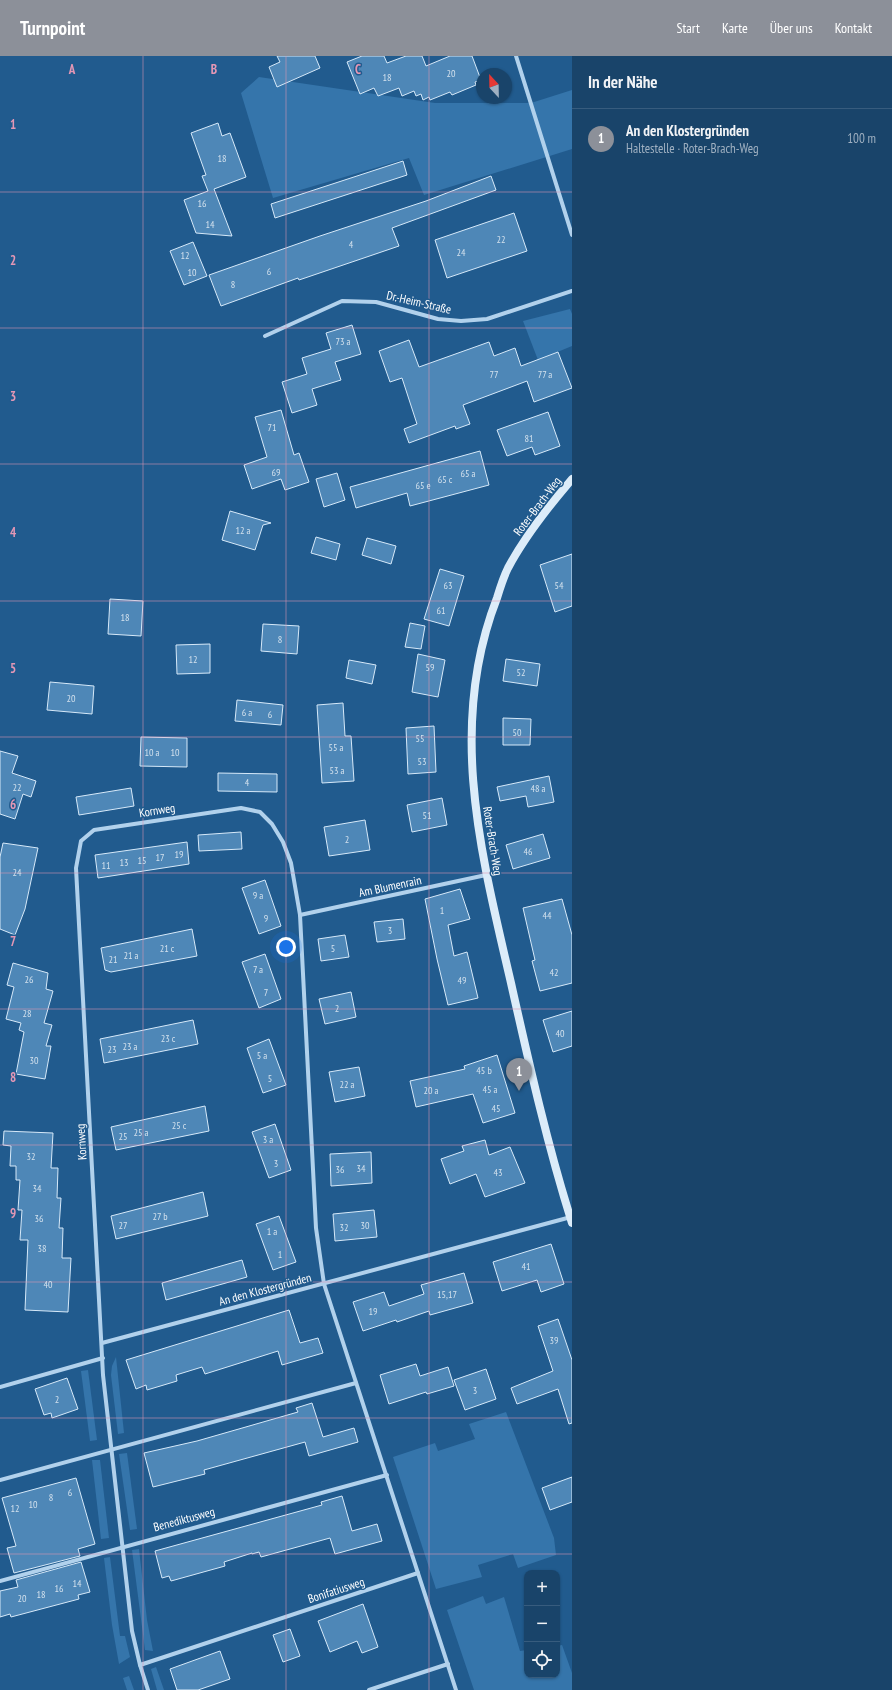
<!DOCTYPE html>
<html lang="de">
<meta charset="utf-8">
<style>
:root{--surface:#19446a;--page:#224b70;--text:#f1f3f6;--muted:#9fb0c1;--line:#375c7e;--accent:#8c9099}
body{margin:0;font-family:"PT Sans Narrow",sans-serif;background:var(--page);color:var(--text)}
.controls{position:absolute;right:12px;bottom:12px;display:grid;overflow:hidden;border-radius:8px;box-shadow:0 1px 3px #0004}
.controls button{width:36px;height:36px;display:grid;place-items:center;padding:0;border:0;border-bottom:1px solid var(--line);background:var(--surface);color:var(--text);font:20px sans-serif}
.compass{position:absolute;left:476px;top:12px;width:36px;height:36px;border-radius:50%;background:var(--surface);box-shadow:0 1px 3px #0004;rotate:338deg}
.you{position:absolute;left:286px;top:891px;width:14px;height:14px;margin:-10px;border:3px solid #fff;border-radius:50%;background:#1a73e8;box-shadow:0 0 0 6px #1a73e833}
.badge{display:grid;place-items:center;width:26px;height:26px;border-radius:50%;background:var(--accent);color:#fff;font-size:13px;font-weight:700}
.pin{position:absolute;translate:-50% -33px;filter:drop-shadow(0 1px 2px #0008)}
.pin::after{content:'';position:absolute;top:21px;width:14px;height:12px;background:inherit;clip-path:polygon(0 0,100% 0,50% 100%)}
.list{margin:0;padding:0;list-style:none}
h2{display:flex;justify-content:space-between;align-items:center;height:52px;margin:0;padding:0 16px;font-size:17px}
h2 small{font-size:13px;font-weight:400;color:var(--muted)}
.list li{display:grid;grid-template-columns:26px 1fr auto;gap:12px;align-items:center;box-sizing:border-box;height:60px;padding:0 16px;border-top:1px solid var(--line)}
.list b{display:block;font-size:15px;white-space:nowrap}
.list p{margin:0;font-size:13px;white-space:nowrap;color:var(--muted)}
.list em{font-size:13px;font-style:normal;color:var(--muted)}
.icon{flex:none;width:22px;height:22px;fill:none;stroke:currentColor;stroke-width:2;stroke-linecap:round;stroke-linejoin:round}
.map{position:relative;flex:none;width:572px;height:1634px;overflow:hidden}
header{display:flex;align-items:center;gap:24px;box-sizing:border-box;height:56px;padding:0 20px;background:var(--accent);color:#fff}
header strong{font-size:19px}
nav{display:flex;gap:22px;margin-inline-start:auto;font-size:14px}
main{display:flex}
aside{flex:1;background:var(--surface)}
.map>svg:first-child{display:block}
.green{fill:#3575ab}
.building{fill:#4e87b7;stroke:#d6e9f9}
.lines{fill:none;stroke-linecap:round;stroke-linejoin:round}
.street{stroke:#b1d1ec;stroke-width:4}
.secondary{stroke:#dcecf9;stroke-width:8}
.grid{fill:none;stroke:#e497b5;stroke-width:1;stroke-opacity:0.55}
.labels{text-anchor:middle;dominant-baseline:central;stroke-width:3;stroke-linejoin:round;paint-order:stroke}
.number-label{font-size:10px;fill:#d3e1ed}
.street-label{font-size:12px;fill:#fff;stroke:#215b8e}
.grid-label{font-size:13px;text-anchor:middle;font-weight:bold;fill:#e497b5;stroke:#215b8e;stroke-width:3;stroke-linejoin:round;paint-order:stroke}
</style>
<header>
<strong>Turnpoint</strong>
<nav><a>Start</a><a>Karte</a><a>Über uns</a><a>Kontakt</a></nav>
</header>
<main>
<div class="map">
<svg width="572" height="1634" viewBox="0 0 572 1634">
<rect width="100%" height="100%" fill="#215b8e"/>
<g class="green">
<path d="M259,21L435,47H531L572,34V93L424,139L409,102L273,142L241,37Z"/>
<path d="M570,253L572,258V290L538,304L523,265Z"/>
<path d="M116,1301L124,1377L118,1378L111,1319L112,1310Z"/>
<path d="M88,1314L97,1384L90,1385L81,1315Z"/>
<path d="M506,1356L554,1482L556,1499L518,1512L513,1498L478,1509L482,1521L436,1533L393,1401L435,1387L438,1395L475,1383L469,1368Z"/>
<path d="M127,1397L137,1473L130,1474L119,1398Z"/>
<path d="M92,1404H100L109,1482L101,1483Z"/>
<path d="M139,1493L147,1564L153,1595L145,1594L132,1494Z"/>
<path d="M110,1501L120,1580H125L130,1601L119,1608L112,1569L104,1502Z"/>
<path d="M483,1540L486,1548L504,1541L520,1595L527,1594V1619H557V1590L562,1589L572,1617V1634H474L447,1554Z"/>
<path d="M156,1611L164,1634H157L151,1613Z"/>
<path d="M129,1620L134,1634H127L123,1622Z"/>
</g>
<g class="building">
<path d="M277,0H315L320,12L277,31L269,11L280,6Z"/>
<path d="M362,0H384L387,7L406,0H422L426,10L450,0H472L481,24L475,26L476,29L452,39L450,36L430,44L429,41L423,44L421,38L416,40L414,35L402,40L399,32L378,40L374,32L360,38L347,6Z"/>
<path d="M218,67L222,80L230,77L246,121L214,133L232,180L196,177L184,144L208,135L202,120L206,119L191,77Z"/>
<path d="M403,105L407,119L275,162L271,148Z"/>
<path d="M491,120L496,134L392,172L399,190L299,224L298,222L221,250L209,219L320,180L426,145Z"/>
<path d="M514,157L527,195L447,222L435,184Z"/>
<path d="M193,186L207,220L184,229L170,195Z"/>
<path d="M352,269L361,298L335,306L341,324L312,333L317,349L292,357L282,326L307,318L302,302L331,293L326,277Z"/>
<path d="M409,284L419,311L489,286L494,300L515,292L521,310L558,296L572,332L534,346L527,325L463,349L470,368L456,373L455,370L409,387L404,373L417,368L402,322L390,326L379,295Z"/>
<path d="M281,354L294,399L299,397L309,426L285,434L281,423L252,433L244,409L267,401L255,361Z"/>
<path d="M548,356L560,390L535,399L532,391L507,400L497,374Z"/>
<path d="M480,395L489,429L410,450L407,437L356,452L350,431Z"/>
<path d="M337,417L345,444L324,451L316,423Z"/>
<path d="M230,455L271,467L263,469L255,494L222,484Z"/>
<path d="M316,481L340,488L336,504L311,497Z"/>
<path d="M367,482L396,490L391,508L362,499Z"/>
<path d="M572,498V550L555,556L540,509Z"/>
<path d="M440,513L464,520L449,570L424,563Z"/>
<path d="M110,543L143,545L141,580L108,578Z"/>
<path d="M410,567L425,570L421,593L405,591Z"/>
<path d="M263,568L299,570L297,598L261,595Z"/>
<path d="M210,588V617L177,618L176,589Z"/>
<path d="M418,598L445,604L438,641L412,636Z"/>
<path d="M506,603L540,608L537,630L503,625Z"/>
<path d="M349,604L376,609L372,628L346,622Z"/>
<path d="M50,626L94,630L92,658L47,654Z"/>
<path d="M237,644L283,649L281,669L235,665Z"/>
<path d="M343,647L345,680H351L354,725L322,727L317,649Z"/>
<path d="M503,662L531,663L530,689H503Z"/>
<path d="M434,670L436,716L408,718L406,672Z"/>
<path d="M141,681L187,682V711L140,710Z"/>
<path d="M0,695L18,700L12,717L36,725L31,741L23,738L15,763L0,758Z"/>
<path d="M218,717L277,718V736L218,735Z"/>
<path d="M549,720L554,746L528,751L526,740L500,745L497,731Z"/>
<path d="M131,732L134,750L79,759L76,741Z"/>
<path d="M442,742L447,769L412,776L407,749Z"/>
<path d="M365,764L370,794L329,800L324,771Z"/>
<path d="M241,776L242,793L199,795L198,779Z"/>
<path d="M543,778L550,802L513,813L506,789Z"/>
<path d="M187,786L189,808L98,822L95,799Z"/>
<path d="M3,787L38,792L25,853L15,879L0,873V801Z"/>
<path d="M265,824L281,870L259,878L242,832Z"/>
<path d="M460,833L470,863L448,869L454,900L467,896L478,942L448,949L437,903L425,843Z"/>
<path d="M562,843L572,879V927L540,935L532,905L535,904L523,852Z"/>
<path d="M403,863L405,883L377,886L374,866Z"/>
<path d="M192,873L197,900L111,916L105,914L101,892Z"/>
<path d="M345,879L349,901L321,905L318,883Z"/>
<path d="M265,898L281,943L259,952L242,906Z"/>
<path d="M13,907L48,917L46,933L53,935L44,967L52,969L46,990H51L45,1023L16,1018L24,976L19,974L21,967L6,963L14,931L7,929Z"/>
<path d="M351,936L356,961L325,968L319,943Z"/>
<path d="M572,955V990L553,996L543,964Z"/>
<path d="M193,964L198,988L104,1007L100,983Z"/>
<path d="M269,983L286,1029L263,1037L247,992Z"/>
<path d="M497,999L515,1057L483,1067L473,1038L416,1051L410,1025L465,1013L464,1010Z"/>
<path d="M359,1011L365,1040L335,1046L329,1016Z"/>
<path d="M205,1050L209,1075L116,1094L111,1071Z"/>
<path d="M275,1068L291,1114L269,1122L252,1076Z"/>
<path d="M4,1075L53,1077L51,1112H58L57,1142H61L59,1172H63L62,1202H71L68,1256L25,1254L28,1184H20L22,1154H18L20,1124H16V1110H10L11,1090L3,1089Z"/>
<path d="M485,1084L489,1099L510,1091L525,1127L485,1141L476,1118L450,1128L441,1103L464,1095L462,1090Z"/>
<path d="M371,1096L372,1127L331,1130L330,1098Z"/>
<path d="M203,1136L208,1160L116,1183L111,1160Z"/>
<path d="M374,1154L377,1181L335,1185L333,1158Z"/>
<path d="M279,1160L296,1206L273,1214L256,1168Z"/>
<path d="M551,1188L564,1228L541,1236L537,1224L502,1235L493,1206Z"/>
<path d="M242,1204L247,1221L166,1244L162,1227Z"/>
<path d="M464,1217L473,1247L430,1259L429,1255L397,1266L396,1264L363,1275L353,1246L384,1236L389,1250L424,1238L421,1229Z"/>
<path d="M289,1254L300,1287L318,1282L323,1297L282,1309L278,1295L205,1318L202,1311L176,1319L177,1325L147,1334L146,1329L136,1333L126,1304Z"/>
<path d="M558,1263L572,1304V1367L569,1368L558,1333L517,1348L511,1332L553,1315L538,1270Z"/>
<path d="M416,1308L420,1320L448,1311L454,1330L427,1338L426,1336L389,1348L380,1319Z"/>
<path d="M486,1313L496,1343L465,1354L454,1324Z"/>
<path d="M67,1322L78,1353L52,1362L51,1357L44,1359L35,1333Z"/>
<path d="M312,1347L323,1381L354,1372L358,1386L309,1400L305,1386L204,1414L205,1418L153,1431L144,1397L197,1385L298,1356L296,1352Z"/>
<path d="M572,1421V1446L550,1454L542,1432Z"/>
<path d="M76,1422L95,1488L78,1493L80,1500L14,1517L7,1492L16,1490L2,1442Z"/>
<path d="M342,1440L352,1475L377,1468L382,1485L335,1498L330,1482L261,1501L259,1496L252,1498V1497L224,1506L225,1510L171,1525L169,1520L162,1522L155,1495L322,1449L321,1446Z"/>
<path d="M81,1506L90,1536L78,1539L79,1543L11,1561L10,1558L0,1561V1535L18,1531L16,1524Z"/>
<path d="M363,1548L378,1591L362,1597L357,1585L330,1596L318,1565Z"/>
<path d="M290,1573L300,1600L283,1606L273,1579Z"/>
<path d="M220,1595L230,1623L198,1634H177L170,1613Z"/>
</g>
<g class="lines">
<g class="street">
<path d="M516,0L572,179"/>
<path d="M265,280L342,245L376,246L438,263L461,265L487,263L572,235"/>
<path d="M300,859L486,819"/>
<path d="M102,1287L571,1161"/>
<path d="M0,1331L103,1302"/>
<path d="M0,1424L356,1327"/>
<path d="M0,1525L387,1419"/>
<path d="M140,1609L418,1517"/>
<path d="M148,1634L140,1609L132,1575L103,1319L76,812L81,785L94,774L241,752L260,756L272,768L283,786L291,807L300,859L316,1172L324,1228L456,1634"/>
<path d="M369,1634L448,1608"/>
</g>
<path class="secondary" d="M572,423C548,451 525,480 508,512C503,522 500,532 497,542C447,670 481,798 511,927C529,1007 547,1088 572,1167"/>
</g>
<path class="grid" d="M143,0V1634M286,0V1634M429,0V1634M0,136H572M0,272H572M0,408H572M0,545H572M0,681H572M0,817H572M0,953H572M0,1089H572M0,1226H572M0,1362H572M0,1498H572"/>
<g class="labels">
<g class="number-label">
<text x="451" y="17">20</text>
<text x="387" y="21">18</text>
<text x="222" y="102">18</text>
<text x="202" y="147">16</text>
<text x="210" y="168">14</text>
<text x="501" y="183">22</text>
<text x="351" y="188">4</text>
<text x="461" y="196">24</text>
<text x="185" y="199">12</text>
<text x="269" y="215">6</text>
<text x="192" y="216">10</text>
<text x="233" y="228">8</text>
<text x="343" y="285">73 a</text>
<text x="494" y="318">77</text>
<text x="545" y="318">77 a</text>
<text x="272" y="371">71</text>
<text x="529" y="382">81</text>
<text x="276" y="416">69</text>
<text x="468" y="417">65 a</text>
<text x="445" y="423">65 c</text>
<text x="423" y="429">65 e</text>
<text x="243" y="474">12 a</text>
<text x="448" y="529">63</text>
<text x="559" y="529">54</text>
<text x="441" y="554">61</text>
<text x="125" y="561">18</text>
<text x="280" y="583">8</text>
<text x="193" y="603">12</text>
<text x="430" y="611">59</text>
<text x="521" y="616">52</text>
<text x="71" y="642">20</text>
<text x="247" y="656">6 a</text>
<text x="270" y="658">6</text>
<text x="517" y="676">50</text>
<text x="420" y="682">55</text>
<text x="336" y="691">55 a</text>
<text x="152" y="696">10 a</text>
<text x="175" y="696">10</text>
<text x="422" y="705">53</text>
<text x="337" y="714">53 a</text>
<text x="247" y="726">4</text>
<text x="17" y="731">22</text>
<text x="538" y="732">48 a</text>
<text x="427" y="759">51</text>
<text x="347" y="783">2</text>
<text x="528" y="795">46</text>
<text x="179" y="798">19</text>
<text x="160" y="801">17</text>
<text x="142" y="804">15</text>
<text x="124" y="806">13</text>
<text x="106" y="809">11</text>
<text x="17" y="816">24</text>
<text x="258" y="839">9 a</text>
<text x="442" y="854">1</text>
<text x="547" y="859">44</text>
<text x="266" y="862">9</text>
<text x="390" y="874">3</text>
<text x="167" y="892">21 c</text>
<text x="333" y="892">5</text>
<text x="131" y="899">21 a</text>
<text x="113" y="903">21</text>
<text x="258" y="913">7 a</text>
<text x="554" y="916">42</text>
<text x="29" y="923">26</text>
<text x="462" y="924">49</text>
<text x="266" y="936">7</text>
<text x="337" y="952">2</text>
<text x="27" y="957">28</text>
<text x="560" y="977">40</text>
<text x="168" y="982">23 c</text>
<text x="130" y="990">23 a</text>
<text x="112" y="993">23</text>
<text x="262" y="999">5 a</text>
<text x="34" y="1004">30</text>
<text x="484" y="1014">45 b</text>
<text x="270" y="1022">5</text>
<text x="347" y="1028">22 a</text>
<text x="490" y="1033">45 a</text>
<text x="431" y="1034">20 a</text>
<text x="496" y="1052">45</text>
<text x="179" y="1069">25 c</text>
<text x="141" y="1076">25 a</text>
<text x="123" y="1080">25</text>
<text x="268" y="1083">3 a</text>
<text x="31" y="1100">32</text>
<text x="276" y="1107">3</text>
<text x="361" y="1112">34</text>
<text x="340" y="1113">36</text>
<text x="498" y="1116">43</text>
<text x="37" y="1132">34</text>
<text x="160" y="1160">27 b</text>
<text x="39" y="1162">36</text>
<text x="123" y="1169">27</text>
<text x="365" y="1169">30</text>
<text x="344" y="1171">32</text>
<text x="272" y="1175">1 a</text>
<text x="42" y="1192">38</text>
<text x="280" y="1198">1</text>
<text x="526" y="1210">41</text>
<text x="48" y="1228">40</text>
<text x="447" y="1238">15,17</text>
<text x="373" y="1255">19</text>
<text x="554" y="1284">39</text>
<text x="475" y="1334">3</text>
<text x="57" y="1343">2</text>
<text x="70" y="1436">6</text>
<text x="51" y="1441">8</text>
<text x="33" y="1448">10</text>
<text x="15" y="1452">12</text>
<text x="77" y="1527">14</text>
<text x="59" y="1532">16</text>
<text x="41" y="1538">18</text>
<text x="22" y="1542">20</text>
</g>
<g class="street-label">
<text transform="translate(419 246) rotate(13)">Dr.-Heim-Straße</text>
<text transform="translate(537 450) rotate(-53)">Roter-Brach-Weg</text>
<text transform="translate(157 754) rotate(-9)">Kornweg</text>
<text transform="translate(493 785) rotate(81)">Roter-Brach-Weg</text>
<text transform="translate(390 830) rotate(-12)">Am Blumenrain</text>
<text transform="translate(81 1086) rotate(-93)">Kornweg</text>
<text transform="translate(265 1233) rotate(-15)">An den Klostergründen</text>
<text transform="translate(184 1463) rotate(-15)">Benediktusweg</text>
<text transform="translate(336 1534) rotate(-18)">Bonifatiusweg</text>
</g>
</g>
<g class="grid-label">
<text x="72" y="18">A</text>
<text x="214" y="18">B</text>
<text x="358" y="18">C</text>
<text x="13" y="73">1</text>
<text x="13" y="209">2</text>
<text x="13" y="345">3</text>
<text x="13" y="481">4</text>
<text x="13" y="617">5</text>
<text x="13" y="753">6</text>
<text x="13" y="890">7</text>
<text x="13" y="1026">8</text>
<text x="13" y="1162">9</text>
</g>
</svg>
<div class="controls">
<button>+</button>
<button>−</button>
<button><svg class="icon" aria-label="locate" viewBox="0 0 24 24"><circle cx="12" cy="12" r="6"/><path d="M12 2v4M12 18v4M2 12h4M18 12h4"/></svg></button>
</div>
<svg class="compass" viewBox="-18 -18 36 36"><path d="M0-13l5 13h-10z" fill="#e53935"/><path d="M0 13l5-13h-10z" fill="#9fb0c1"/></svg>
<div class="you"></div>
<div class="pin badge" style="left:519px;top:1035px">1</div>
</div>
<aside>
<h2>In der Nähe<small></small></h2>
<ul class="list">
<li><span class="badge">1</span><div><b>An den Klostergründen</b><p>Haltestelle · Roter-Brach-Weg</p></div><em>100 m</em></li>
</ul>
</aside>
</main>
